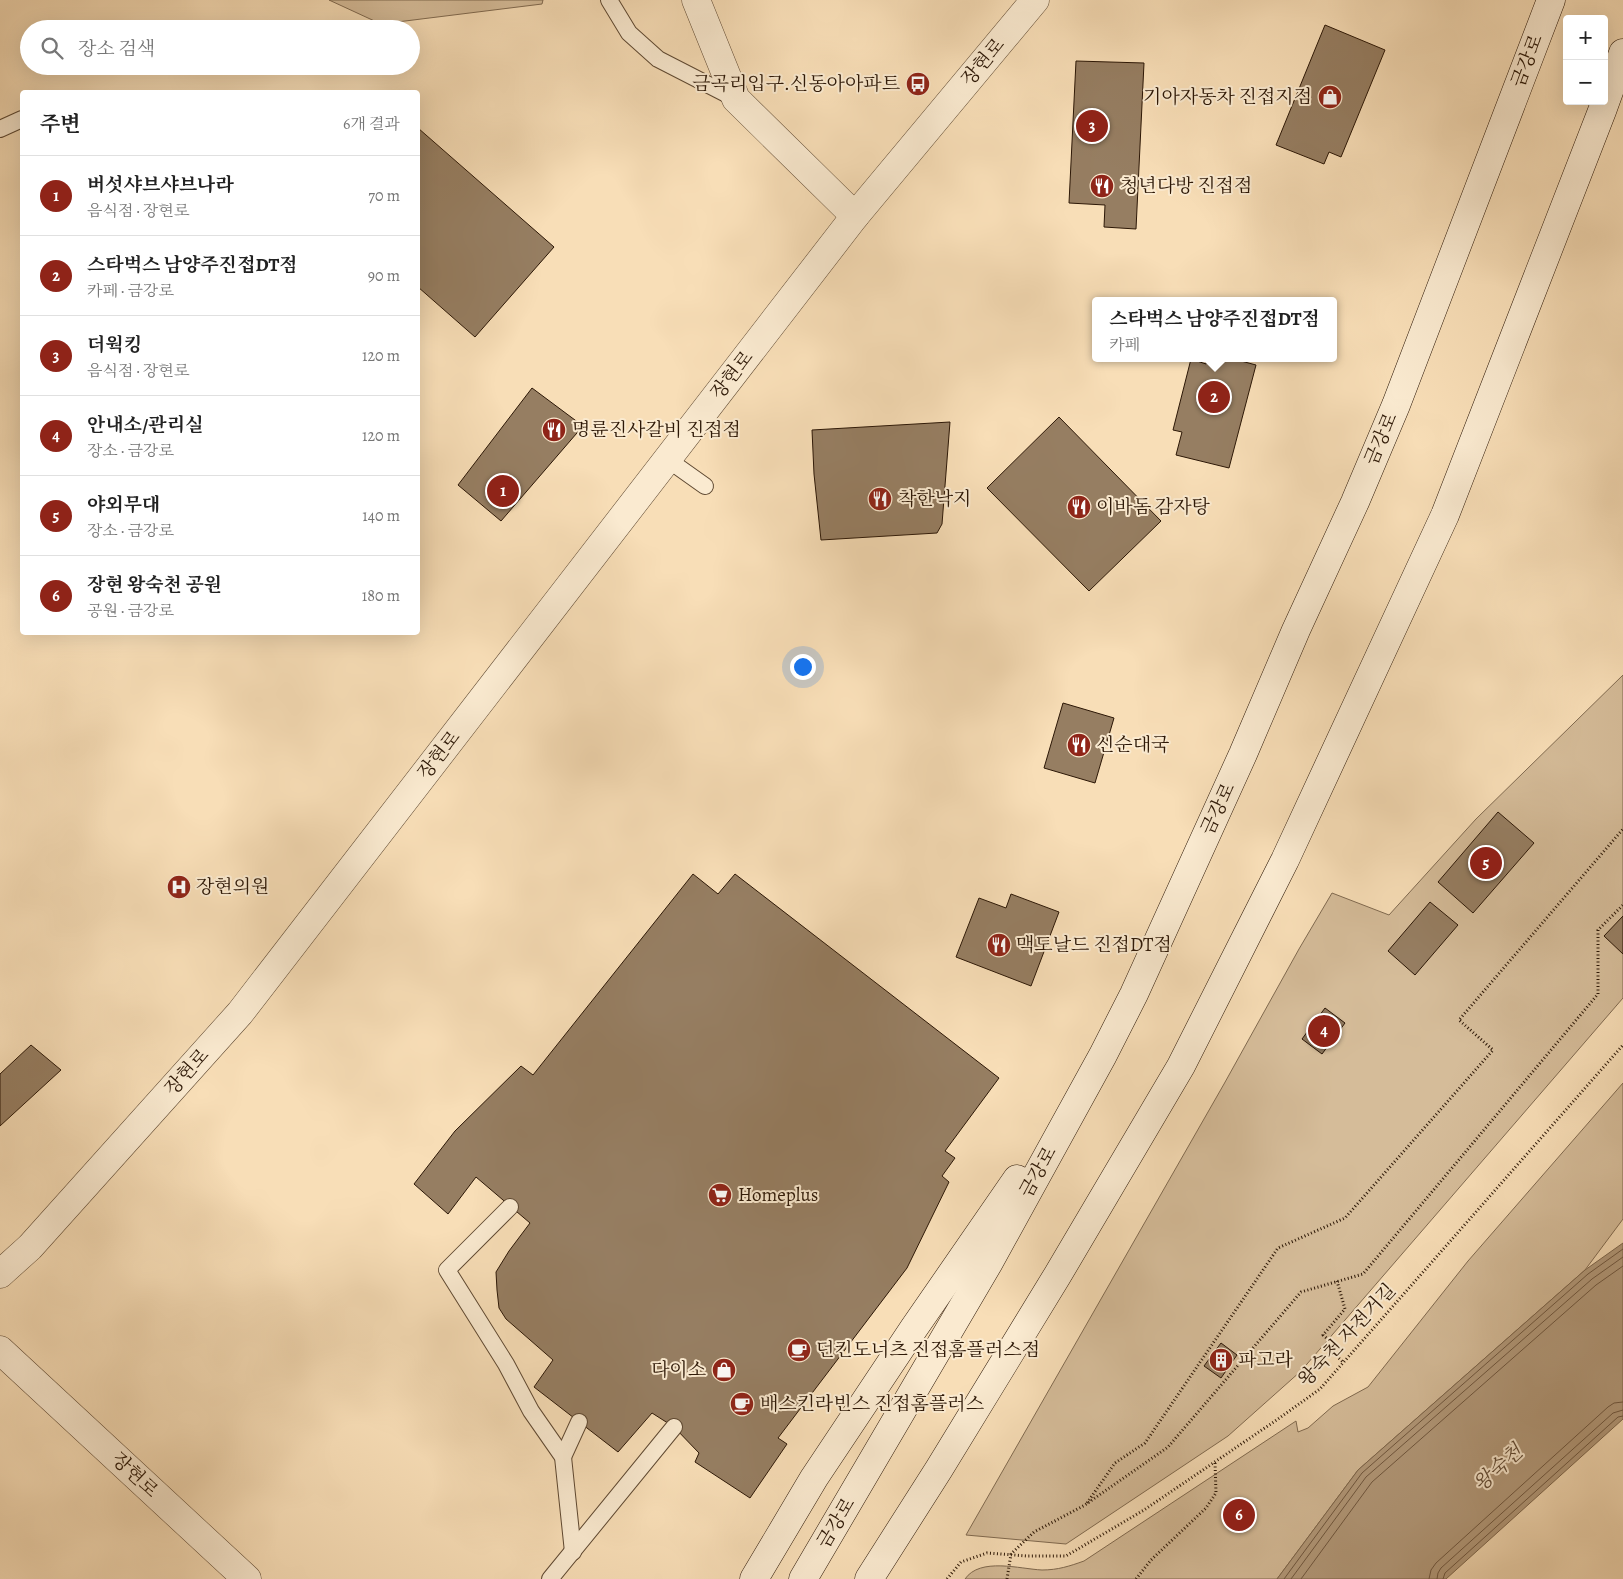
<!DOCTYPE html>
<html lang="ko">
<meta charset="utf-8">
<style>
:root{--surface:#fff;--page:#f2f2f2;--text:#222;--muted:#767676;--line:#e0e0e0;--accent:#8f2418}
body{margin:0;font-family:Alegreya,"Noto Serif KR",serif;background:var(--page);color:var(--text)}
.controls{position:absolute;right:15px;top:15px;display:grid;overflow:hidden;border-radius:5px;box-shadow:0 5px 20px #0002}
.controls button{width:45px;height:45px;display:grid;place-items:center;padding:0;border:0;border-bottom:1px solid var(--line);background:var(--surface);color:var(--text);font:25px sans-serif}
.you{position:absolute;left:802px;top:666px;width:18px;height:18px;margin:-12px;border:4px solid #fff;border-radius:50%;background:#1a73e8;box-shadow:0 0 0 8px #1a73e833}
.badge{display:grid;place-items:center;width:32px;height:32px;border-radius:50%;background:var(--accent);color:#fff;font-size:16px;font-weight:700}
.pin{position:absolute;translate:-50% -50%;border:2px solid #fff;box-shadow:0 1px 5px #0006}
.popup{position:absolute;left:1092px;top:297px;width:245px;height:65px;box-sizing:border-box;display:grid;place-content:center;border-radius:5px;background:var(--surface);filter:drop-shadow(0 1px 4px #0005);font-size:16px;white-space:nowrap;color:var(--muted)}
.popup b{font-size:19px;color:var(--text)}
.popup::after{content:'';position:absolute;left:50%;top:100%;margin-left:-10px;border:10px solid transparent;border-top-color:var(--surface)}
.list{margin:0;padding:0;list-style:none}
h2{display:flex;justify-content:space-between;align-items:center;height:65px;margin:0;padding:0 20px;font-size:21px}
h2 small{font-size:16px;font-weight:400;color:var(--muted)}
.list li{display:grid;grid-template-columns:32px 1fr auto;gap:15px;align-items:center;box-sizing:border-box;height:80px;padding:0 20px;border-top:1px solid var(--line)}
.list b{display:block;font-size:19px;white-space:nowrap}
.list p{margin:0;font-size:16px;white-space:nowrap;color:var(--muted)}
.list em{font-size:16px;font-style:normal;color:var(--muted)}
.icon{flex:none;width:28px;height:28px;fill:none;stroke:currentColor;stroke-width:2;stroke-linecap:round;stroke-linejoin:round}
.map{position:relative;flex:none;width:1623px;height:1579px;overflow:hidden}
.search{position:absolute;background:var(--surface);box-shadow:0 5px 20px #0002;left:20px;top:20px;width:400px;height:55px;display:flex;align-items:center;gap:12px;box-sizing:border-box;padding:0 18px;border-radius:28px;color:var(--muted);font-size:19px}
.panel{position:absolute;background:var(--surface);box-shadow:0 5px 20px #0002;left:20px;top:90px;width:400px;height:545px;border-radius:5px}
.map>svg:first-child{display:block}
.green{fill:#d5bc99;stroke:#806a50}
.water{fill:#b39a7b;stroke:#7d664c}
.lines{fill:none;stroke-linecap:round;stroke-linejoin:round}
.shore{stroke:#705840;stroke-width:1}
.building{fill:#967e62;stroke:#2c1706}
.service-casing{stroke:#5f4932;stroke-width:18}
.minor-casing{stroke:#5f4932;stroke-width:29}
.secondary-casing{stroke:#2c1706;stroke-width:29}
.path{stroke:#2c1706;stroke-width:3;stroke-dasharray:1 2.5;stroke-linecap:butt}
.service{stroke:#faead0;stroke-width:16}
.minor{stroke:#faead0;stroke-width:28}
.secondary{stroke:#faead0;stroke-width:28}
.labels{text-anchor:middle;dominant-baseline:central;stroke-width:4;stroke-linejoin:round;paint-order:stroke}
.street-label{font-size:19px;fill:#2c1706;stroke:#faead0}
.poi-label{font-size:19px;fill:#2c1706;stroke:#faead0;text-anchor:start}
.water-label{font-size:20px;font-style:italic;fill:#624b35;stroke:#faead0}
</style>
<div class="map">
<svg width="1623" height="1579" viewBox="0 0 1623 1579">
<rect width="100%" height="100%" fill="#f8deb7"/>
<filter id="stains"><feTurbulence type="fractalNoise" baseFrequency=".004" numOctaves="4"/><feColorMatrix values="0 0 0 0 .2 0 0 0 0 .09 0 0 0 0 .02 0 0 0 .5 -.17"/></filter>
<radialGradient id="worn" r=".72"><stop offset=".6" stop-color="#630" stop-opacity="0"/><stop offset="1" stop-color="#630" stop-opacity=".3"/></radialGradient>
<g class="green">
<path d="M329,0H543L542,4L381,24Z"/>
<path d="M1623,675V998L1301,1371L1228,1436L1066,1544L966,1535L1224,1084L1299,949L1332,893L1389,915L1476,819Z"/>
<path d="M1623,1083V1219L1585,1270L1358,1470L1277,1579H965C980,1557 1020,1569 1042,1570C1058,1570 1070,1566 1084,1561L1296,1421L1298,1432L1308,1428L1333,1406L1368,1387L1468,1261Z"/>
</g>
<path class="water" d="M1623,1243V1419L1446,1579H1277L1358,1470L1585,1270Z"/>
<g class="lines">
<g class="shore">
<path d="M1284,1579L1362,1473L1588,1274L1623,1249"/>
<path d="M1291,1579L1366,1477L1592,1279L1623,1257"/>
<path d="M1301,1579L1372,1482L1596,1285L1623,1266"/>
<path d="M1429,1579L1431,1570L1436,1563L1608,1407L1614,1403L1623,1402"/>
<path d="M1437,1579L1438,1573L1441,1568L1613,1413L1623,1410"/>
<path d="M1443,1579L1445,1573L1618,1417L1623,1416"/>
</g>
</g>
<g class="building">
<path d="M1325,25L1385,50L1341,157L1329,152L1324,164L1276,145Z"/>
<path d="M1076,61L1144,63L1136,229L1104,227L1105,205L1069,203Z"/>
<path d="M418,128L554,247L475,337L418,287Z"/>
<path d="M1207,358H1230L1256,365L1229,468L1176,455L1182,432L1173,430L1191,359L1206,364Z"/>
<path d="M532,388L583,426L501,521L458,485Z"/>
<path d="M1059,417L1161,521L1089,591L987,488Z"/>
<path d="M950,422L942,524L937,533L821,540L814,474L812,430Z"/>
<path d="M1063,703L1114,718L1095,783L1044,768Z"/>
<path d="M1498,812L1534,843L1473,913L1438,882Z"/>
<path d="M693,874L718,894L735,874L999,1078L945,1151L955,1158L942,1176L949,1182L907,1268L778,1438L787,1444L750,1498L695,1462L699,1453L674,1427L652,1413L618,1452L534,1387L553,1360L506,1319L499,1308L497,1290L496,1272L509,1251L530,1223L476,1177L448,1214L414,1184L455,1131L521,1066L533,1075Z"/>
<path d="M1011,894L1059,912L1031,986L956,957L979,898L1006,908Z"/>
<path d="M1430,902L1458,925L1415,975L1388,951Z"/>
<path d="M1623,916V954L1604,936Z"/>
<path d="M1325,1008L1345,1023L1322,1054L1302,1039Z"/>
<path d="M31,1045L61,1070L0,1126V1074Z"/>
<path d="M1221,1343L1237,1355L1221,1378L1204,1366Z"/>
</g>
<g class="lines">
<g class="service-casing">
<g id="service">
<path d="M609,0L629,33L658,59L736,99"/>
<path d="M0,129L22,119"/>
<path d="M667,459L705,486"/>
<path d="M510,1207L447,1270L506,1364L531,1411L563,1457L573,1552"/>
<path d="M563,1457L579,1422"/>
<path d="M550,1579L674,1427"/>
</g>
</g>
<g class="minor-casing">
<g id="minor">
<path d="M696,0L736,99L855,216"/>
<path d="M0,1274L30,1247L240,1013L855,216L1035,0"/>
<path d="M0,1350L247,1579"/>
</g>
</g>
<g class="secondary-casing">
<g id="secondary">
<path d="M754,1579L814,1478L914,1328L1017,1179"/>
<path d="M803,1579L988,1264L1103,1055L1134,994L1243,754L1296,630L1355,502L1396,405L1551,0"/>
<path d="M869,1579L939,1469L1057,1276L1181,1066L1285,860L1445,515L1602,111L1623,53"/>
</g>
</g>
<g class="path">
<path d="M1337,1281L1345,1309L1323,1335L1333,1344L1328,1348L1344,1363"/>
<path d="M1087,1503L1115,1463L1145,1443L1278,1248L1345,1218L1493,1050L1459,1020L1623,829"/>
<path d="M947,1579L961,1562L987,1553L1027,1556H1066L1144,1510L1278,1419L1320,1389L1623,1045"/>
<path d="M1007,1579L1011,1554L1034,1532L1085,1505L1168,1447L1301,1292L1363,1274L1598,994V930L1623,905"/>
<path d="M1136,1579L1151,1560L1206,1508L1216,1493L1215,1462"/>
</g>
<use href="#service" class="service"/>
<use href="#minor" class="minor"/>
<use href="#secondary" class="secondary"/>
</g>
<defs>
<g id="bus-disc" transform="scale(1.25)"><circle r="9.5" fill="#8f2418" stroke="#faead0"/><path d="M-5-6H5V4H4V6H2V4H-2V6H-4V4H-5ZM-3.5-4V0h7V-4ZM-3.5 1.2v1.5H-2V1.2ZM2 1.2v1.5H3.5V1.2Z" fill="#fff"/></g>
<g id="shop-disc" transform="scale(1.25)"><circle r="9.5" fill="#8f2418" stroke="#faead0"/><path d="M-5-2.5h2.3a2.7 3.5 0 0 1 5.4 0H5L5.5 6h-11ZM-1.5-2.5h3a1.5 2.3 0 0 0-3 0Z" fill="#fff"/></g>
<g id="restaurant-disc" transform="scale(1.25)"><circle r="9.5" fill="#8f2418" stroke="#faead0"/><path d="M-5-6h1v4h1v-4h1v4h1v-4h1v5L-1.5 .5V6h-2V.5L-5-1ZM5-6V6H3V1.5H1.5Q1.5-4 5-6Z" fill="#fff"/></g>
<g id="hospital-disc" transform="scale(1.25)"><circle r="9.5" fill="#8f2418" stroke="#faead0"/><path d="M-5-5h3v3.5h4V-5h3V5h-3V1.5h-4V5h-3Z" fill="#fff"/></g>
<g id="supermarket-disc" transform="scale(1.25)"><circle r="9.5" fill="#8f2418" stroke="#faead0"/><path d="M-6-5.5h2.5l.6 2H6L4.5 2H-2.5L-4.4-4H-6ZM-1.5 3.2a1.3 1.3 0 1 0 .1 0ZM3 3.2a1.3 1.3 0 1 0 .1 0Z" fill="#fff"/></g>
<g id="cafe-disc" transform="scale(1.25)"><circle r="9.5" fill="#8f2418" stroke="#faead0"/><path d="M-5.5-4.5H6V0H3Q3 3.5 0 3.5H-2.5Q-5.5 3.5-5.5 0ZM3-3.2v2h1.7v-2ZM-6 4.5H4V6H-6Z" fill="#fff"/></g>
<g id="building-disc" transform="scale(1.25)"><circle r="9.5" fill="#8f2418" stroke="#faead0"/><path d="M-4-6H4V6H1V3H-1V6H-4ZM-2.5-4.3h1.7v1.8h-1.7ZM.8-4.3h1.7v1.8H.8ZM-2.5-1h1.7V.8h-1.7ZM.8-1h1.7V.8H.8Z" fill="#fff"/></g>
</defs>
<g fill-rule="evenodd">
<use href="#bus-disc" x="918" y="84"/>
<use href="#shop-disc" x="1330" y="97"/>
<use href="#restaurant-disc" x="1102" y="186"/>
<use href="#restaurant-disc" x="554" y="430"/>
<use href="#restaurant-disc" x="880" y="499"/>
<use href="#restaurant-disc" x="1079" y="507"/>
<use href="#restaurant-disc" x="1079" y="745"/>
<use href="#hospital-disc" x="179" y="887"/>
<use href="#restaurant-disc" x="999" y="945"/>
<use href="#supermarket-disc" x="720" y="1195"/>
<use href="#cafe-disc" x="799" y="1350"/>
<use href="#building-disc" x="1221" y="1360"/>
<use href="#shop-disc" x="724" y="1370"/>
<use href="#cafe-disc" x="742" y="1404"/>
</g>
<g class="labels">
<g class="street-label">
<text transform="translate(1527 61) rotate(-69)">금강로</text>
<text transform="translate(983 62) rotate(-50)">장현로</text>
<text transform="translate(732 375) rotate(-52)">장현로</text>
<text transform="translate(1381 439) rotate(-67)">금강로</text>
<text transform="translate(439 755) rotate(-52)">장현로</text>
<text transform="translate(1218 809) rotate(-65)">금강로</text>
<text transform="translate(187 1072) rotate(-48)">장현로</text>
<text transform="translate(1038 1172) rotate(-61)">금강로</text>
<text transform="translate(1347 1335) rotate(-47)">왕숙천 자전거길</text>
<text transform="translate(135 1475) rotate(43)">장현로</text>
<text transform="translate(836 1523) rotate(-59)">금강로</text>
</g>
<g class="poi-label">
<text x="900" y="84" text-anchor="end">금곡리입구.신동아아파트</text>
<text x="1312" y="97" text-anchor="end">기아자동차 진접지점</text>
<text x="1120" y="186">청년다방 진접점</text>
<text x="572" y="430">명륜진사갈비 진접점</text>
<text x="898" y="499">착한낙지</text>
<text x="1096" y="507">이바돔 감자탕</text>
<text x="1096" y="745">신순대국</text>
<text x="196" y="887">장현의원</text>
<text x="1016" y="945">맥도날드 진접DT점</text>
<text x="738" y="1195">Homeplus</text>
<text x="816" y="1350">던킨도너츠 진접홈플러스점</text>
<text x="1238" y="1360">파고라</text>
<text x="706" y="1370" text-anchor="end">다이소</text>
<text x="760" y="1404">배스킨라빈스 진접홈플러스</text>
</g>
<g class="water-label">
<text transform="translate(1498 1468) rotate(-42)">왕숙천</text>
</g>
</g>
<rect width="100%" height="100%" filter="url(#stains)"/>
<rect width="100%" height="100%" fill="url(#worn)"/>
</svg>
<div class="controls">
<button>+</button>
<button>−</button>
</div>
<div class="you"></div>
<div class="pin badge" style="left:503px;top:491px">1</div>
<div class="pin badge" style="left:1214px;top:397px">2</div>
<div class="popup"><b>스타벅스 남양주진접DT점</b>카페</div>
<div class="pin badge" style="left:1092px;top:126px">3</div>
<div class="pin badge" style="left:1324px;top:1031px">4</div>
<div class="pin badge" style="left:1486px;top:863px">5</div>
<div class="pin badge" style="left:1239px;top:1515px">6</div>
<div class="search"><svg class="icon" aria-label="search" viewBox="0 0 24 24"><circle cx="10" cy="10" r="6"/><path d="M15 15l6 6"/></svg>장소 검색</div>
<section class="panel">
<h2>주변<small>6개 결과</small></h2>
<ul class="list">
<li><span class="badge">1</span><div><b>버섯샤브샤브나라</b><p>음식점 · 장현로</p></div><em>70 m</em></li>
<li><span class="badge">2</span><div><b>스타벅스 남양주진접DT점</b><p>카페 · 금강로</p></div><em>90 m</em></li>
<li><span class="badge">3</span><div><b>더웍킹</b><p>음식점 · 장현로</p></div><em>120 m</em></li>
<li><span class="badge">4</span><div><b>안내소/관리실</b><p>장소 · 금강로</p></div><em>120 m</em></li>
<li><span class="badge">5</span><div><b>야외무대</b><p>장소 · 금강로</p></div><em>140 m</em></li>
<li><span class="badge">6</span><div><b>장현 왕숙천 공원</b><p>공원 · 금강로</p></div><em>180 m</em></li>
</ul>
</section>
</div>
